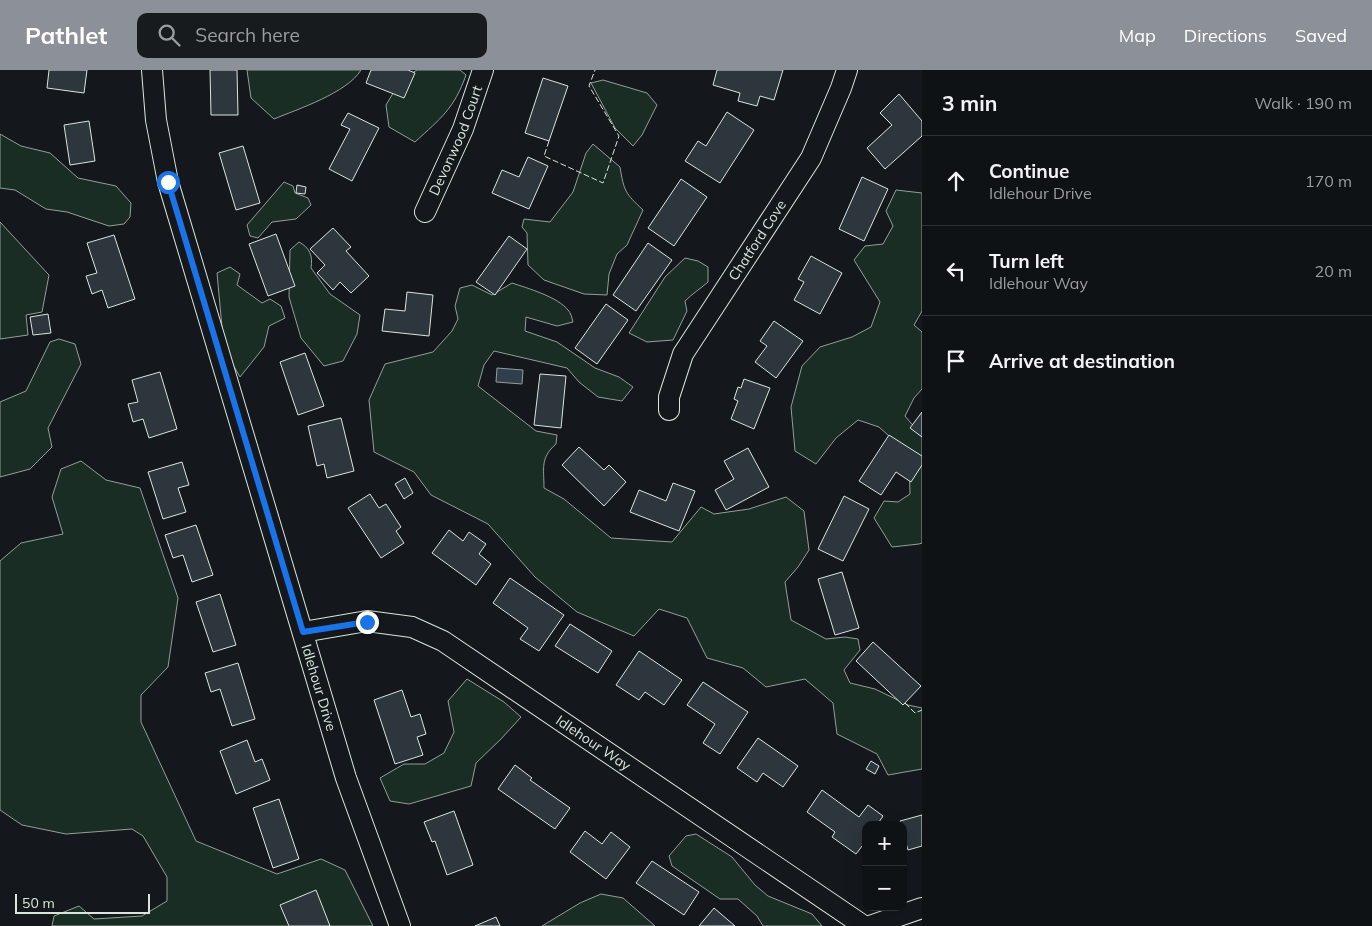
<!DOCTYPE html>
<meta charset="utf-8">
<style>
:root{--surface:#0f1215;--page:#181b1e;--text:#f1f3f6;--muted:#9b9ea0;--line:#2f3234;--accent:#8c9099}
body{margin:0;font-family:Mulish,sans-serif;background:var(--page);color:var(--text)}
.controls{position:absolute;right:15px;bottom:15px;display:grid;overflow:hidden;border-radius:10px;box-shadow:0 5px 20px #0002}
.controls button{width:45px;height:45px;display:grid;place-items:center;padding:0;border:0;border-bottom:1px solid var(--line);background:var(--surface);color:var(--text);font:25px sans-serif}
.scale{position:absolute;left:15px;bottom:12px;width:135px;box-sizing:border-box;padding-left:5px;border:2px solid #d8e6dc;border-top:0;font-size:14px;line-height:18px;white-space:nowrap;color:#d8e6dc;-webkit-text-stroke:4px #14181c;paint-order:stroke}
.stop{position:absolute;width:15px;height:15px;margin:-11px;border:4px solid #1a73e8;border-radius:50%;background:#fff}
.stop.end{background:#1a73e8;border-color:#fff;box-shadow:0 1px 5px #0008}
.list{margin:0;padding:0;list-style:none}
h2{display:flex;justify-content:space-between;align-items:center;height:65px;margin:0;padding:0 20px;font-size:21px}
h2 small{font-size:16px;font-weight:400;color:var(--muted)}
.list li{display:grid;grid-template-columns:32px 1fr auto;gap:15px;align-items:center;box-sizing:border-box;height:90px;padding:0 20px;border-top:1px solid var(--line)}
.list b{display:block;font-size:19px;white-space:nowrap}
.list p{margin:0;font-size:16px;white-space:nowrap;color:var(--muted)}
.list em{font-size:16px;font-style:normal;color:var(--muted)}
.icon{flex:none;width:28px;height:28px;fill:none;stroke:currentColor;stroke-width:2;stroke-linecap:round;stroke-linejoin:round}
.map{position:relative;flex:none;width:922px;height:856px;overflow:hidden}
header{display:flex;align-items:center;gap:30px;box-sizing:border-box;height:70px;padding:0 25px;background:var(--accent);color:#fff}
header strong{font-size:24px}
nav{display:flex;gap:28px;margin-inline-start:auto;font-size:18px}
.search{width:350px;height:45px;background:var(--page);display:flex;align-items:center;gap:12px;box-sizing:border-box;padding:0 18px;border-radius:10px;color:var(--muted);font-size:19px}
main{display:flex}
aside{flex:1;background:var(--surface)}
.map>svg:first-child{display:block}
.green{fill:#1a2d24;stroke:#939e99}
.water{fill:#2f3f4d;stroke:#939e99}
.building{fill:#2c363c;stroke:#d8e6dc}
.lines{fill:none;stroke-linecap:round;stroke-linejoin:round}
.minor-casing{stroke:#d8e6dc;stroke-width:22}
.minor{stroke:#14181c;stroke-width:20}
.fence{stroke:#d8e6dc;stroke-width:1;stroke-dasharray:6 2.5;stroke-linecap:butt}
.route{stroke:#1a73e8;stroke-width:6}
.labels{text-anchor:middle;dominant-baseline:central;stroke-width:4;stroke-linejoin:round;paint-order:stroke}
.street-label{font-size:14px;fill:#d8e6dc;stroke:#14181c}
</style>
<header>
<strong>Pathlet</strong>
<div class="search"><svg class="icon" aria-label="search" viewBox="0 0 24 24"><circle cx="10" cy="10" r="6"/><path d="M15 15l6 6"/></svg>Search here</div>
<nav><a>Map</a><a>Directions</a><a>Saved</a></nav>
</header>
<main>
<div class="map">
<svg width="922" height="856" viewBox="0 0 922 856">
<rect width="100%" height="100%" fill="#14181c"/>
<g class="green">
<path d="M247,0H361C347,23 298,39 274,49L251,28Z"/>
<path d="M417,0H460L466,5C454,39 441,48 415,72L389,57L386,35L401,10Z"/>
<path d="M603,10L647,23L657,35L642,65L633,76L615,58L591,13Z"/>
<path d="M0,64L21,76L50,83L78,108L116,116L131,133L130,147L124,154L109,156L67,142L46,139L15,120L0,118Z"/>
<path d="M593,74L620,97C624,121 625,123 643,140L627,175L617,184L609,204L607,225L584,224L544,210L528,195L527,163L522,157L524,149L550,152L573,122L586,83Z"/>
<path d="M284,112L293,116L295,123L308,128L311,135L296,149L272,152L258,168L250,166L247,155Z"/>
<path d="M896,120L922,123V241L914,255L922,262V319L914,328L905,346L922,366V473L919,474L892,477L874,448L884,431L898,432L910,424L909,384L879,357L858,350L836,368L816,394L795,381L791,337L802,296L820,277L852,267L871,257L880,232L854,190L865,176L883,174L893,156L886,141Z"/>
<path d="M0,152L49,205L42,242L26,245L28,265L0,269Z"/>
<path d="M299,172C310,178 313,186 311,198L330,224L360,245L357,264L343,291L324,296L301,268L289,227L290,180Z"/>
<path d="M685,188L698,191L708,197V212C700,219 692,224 685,231L687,241L673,270L647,272L629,263L665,207Z"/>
<path d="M230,197L240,204L237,215L262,233L270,229L281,236L285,248L269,256L264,277L240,307L224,279L217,203Z"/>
<path d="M512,213C527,218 558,227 568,240C571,243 572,248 573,252L557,256L526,247L525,261L557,272L595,298L619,307L633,317L622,331L598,327L579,312L567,298L494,281L484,295L478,316L536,361L557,365L556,374C540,388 544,398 544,418L564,429L611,468L672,472L701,437L714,444L749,439L786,427L804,441L809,480L798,497L785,512L791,550L826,569L845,567L858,569L860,580L844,600L850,613L875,619L908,635L922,638V699L888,705L877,684L837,664L833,633L805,609L766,617L743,598L707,588L687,548L659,539L634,566L577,542L535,507L488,454L431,425L414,402L374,382L369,330L385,294L433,282L452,261L458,249L455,236L460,218L472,215L492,225Z"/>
<path d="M59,269L75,274L81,294L48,358L52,377L30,399L0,407V332L26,321L50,272Z"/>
<path d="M81,391L106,410L140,418L178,528L168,597L141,625V652L196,771L277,804L321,789L345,800L373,856H52L54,846L79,836L94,849L142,846L167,831V807L143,766L132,759L66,764L22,755L0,740V491L21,473L63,464L52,427L61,399Z"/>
<path d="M467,609L504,632L521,647L501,669L476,693L471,716L409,734L390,731L380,708L404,694H425L444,683L454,662L448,631Z"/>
<path d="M696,764L732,787L755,815L768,826L812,844L822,856H763L757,846L738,829H720L672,796L669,786L686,766Z"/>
<path d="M601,824L623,828L655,856H542L580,833Z"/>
</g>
<path class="water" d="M497,298L523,300L522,314L496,312Z"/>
<g class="building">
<path d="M49,0H87L84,23L47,18Z"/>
<path d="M210,0H237L238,45H211Z"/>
<path d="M371,0H408L415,3L404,28L366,13Z"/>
<path d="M717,0H783L774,30L760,26L757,36L738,31L740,23L713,15Z"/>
<path d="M543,8L568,16L549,71L525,63Z"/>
<path d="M899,24L922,51V66L885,99L867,78L892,55L880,43Z"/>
<path d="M727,42L754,60L720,113L685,91L698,71L706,76Z"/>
<path d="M348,43L379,58L352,111L329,99L350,59L341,55Z"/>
<path d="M89,51L95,91L70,95L64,55Z"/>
<path d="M243,76L260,133L236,140L219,83Z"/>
<path d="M528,87L548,96L529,139L492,123L502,100L519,107Z"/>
<path d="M862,107L888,119L864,171L839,159Z"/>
<path d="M681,109L707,127L674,176L648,158Z"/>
<path d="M297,115L306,117L305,124L296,123Z"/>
<path d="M333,158L351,177L346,181L369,206L351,223L340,212L333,220L317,203L325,195L310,179Z"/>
<path d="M276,164L295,216L268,226L249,174Z"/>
<path d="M114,165L135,229L108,238L102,220L92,224L86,206L97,203L87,173Z"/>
<path d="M509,166L527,179L495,225L476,212Z"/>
<path d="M648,173L672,190L636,241L613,225Z"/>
<path d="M811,186L842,203L820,244L794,230L804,212L798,209Z"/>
<path d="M407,222L433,225L429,266L382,261L385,239L405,241Z"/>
<path d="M606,234L628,250L597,294L575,278Z"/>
<path d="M48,244L51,263L33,265L30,247Z"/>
<path d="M774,251L803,271L776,308L755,292L767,276L760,271Z"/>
<path d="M305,283L324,336L298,345L280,292Z"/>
<path d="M160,302L177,359L149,368L143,349L133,352L128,334L138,332L132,310Z"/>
<path d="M540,304L566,306L561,358L534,355Z"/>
<path d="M744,309L770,318L754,359L731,349L738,331L734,329L738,317L741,318Z"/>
<path d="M922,342V367L910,358Z"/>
<path d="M341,348L354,401L327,408L324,394L317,396L308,356Z"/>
<path d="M889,365L922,386V395L911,412L896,402L881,425L859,411Z"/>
<path d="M579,377L604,400L609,395L626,412L604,436L562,395Z"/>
<path d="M748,378L769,417L726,440L715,420L734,409L724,391Z"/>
<path d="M182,392L189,415L178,418L186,442L163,449L148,402Z"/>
<path d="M405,408L413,423L404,429L395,414Z"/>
<path d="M673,413L695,421L679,461L630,442L639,420L666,431Z"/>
<path d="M370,424L379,438L386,434L401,457L396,461L404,473L381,488L348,438Z"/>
<path d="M844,426L869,439L843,491L818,479Z"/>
<path d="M196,455L213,505L192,512L183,485L173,488L165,465Z"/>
<path d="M449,460L463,471L469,462L486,474L479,484L491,494L476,515L432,483Z"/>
<path d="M842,502L859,558L835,565L818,509Z"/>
<path d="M510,508L564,545L539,581L520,569L528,558L493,533Z"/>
<path d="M220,524L236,575L213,582L196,532Z"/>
<path d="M570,554L612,581L598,603L555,576Z"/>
<path d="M873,572L921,616L903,635L856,591Z"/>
<path d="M639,581L682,610L664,635L645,622L639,630L616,615Z"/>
<path d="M238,593L255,649L232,656L220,619L211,622L205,603Z"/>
<path d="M703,612L748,642L720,684L703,673L715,654L687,635Z"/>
<path d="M402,620L411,647L420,644L426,664L417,667L423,685L395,694L374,630Z"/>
<path d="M758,668L798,696L783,717L763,703L757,712L737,698Z"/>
<path d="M247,670L255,692L262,689L270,710L236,724L220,681Z"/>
<path d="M871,691L879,696L875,704L866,699Z"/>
<path d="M515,695L532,708L530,710L570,738L555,759L498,719Z"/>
<path d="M822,720L859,747L868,735L883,746L877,755H866V771L856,784L832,767L835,762L807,742Z"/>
<path d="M279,729L299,789L273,798L253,738Z"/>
<path d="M454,741L473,795L447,805L435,771L432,772L424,752Z"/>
<path d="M922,745V776L908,780L903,763V755H901L900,751Z"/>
<path d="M585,761L602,774L611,762L630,777L606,809L570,782Z"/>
<path d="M652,791L699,822L684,845L636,813Z"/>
<path d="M316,820L330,856H289L280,835Z"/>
<path d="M714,838L735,856H699Z"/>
<path d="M496,847L500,856H475Z"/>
</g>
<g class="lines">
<g class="minor-casing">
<g id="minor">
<path id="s1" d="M152,0L156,50L168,112L346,708L400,856"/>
<path id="s2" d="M425,142L463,59L483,0"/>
<path id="s3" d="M669,340V327L683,284L811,88L841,18L847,0"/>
<path id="s4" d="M303,562L367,551L412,557L443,571L864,856"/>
<path d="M870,856L922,838"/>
</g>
</g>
<use href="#minor" class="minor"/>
<g class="fence">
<path d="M549,71L544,86L603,113L619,66L589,16L595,0"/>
<path d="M905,633L915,643L922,640"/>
</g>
</g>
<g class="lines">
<path class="route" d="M168,112L303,562L367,552"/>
</g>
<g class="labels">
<g class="street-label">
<text stroke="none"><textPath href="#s2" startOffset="78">Devonwood Court</textPath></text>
<text stroke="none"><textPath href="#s3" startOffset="194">Chatford Cove</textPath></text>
<text stroke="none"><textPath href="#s1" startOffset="641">Idlehour Drive</textPath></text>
<text stroke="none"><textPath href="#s4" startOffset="326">Idlehour Way</textPath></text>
</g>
</g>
</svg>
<div class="controls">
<button>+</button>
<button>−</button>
</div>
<div class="scale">50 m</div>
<div class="stop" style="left:168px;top:112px"></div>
<div class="stop end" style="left:367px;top:552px"></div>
</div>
<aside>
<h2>3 min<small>Walk · 190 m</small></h2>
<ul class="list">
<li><svg class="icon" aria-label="ahead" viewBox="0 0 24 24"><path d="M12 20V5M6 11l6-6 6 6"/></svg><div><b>Continue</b><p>Idlehour Drive</p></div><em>170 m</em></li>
<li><svg class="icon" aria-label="left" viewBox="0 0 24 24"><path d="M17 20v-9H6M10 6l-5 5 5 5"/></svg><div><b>Turn left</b><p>Idlehour Way</p></div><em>20 m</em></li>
<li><svg class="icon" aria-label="arrive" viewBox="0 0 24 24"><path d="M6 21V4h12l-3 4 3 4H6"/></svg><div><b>Arrive at destination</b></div></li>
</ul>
</aside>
</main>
